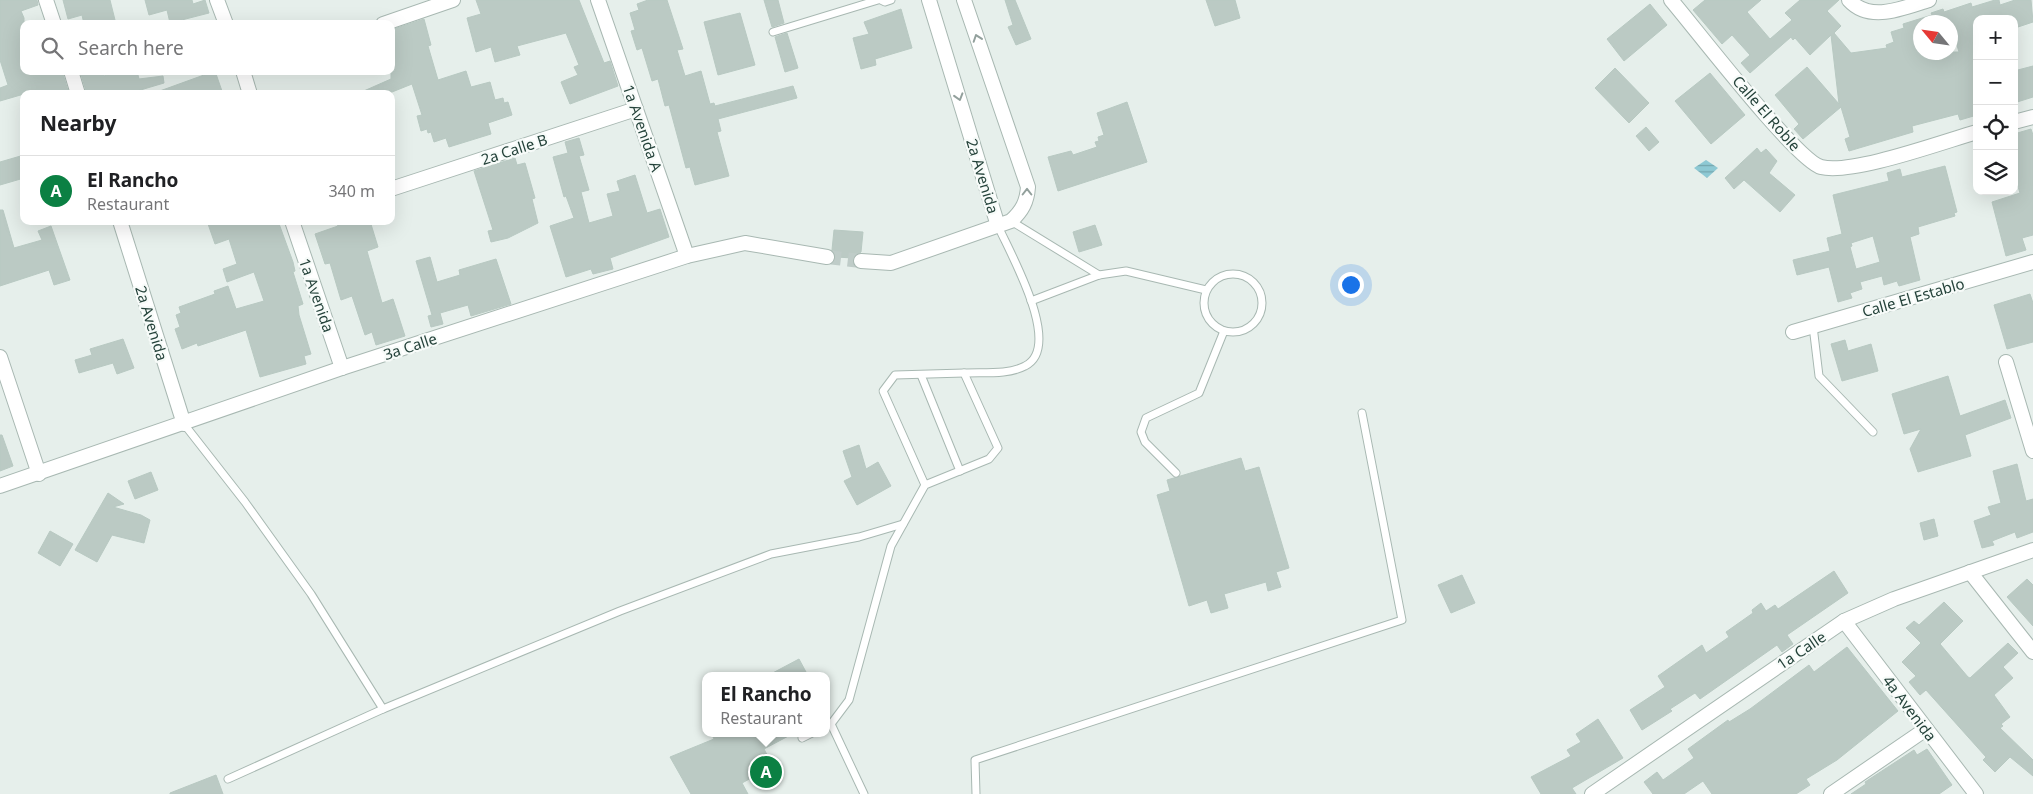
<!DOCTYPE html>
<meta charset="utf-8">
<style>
:root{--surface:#fff;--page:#f6f6f6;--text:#202124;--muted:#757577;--line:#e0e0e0;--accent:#0b8043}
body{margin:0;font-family:"Noto Sans",sans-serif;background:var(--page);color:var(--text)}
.controls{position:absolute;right:15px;top:15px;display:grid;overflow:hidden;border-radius:10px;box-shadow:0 5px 20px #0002}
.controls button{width:45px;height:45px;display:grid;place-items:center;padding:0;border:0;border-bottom:1px solid var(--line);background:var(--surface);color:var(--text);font:25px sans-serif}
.compass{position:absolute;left:1913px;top:15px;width:45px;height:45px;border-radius:50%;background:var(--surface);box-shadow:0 5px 20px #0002;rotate:299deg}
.you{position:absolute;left:1350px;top:284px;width:18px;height:18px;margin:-12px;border:4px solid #fff;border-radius:50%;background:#1a73e8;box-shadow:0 0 0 8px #1a73e833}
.badge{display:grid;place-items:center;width:32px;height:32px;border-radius:50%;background:var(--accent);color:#fff;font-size:16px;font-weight:700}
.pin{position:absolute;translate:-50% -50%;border:2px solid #fff;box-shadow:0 1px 5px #0006}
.popup{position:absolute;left:702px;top:672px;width:128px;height:65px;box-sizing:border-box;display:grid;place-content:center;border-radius:10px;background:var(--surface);filter:drop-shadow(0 1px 4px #0005);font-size:16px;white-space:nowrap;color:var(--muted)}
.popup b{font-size:19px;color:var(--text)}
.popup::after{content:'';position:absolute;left:50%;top:100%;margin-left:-10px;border:10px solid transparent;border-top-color:var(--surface)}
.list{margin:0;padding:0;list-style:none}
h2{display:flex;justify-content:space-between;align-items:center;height:65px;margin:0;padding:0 20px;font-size:21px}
h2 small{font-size:16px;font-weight:400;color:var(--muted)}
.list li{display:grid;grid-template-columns:32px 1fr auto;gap:15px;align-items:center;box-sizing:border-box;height:70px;padding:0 20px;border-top:1px solid var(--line)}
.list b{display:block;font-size:19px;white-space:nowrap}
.list p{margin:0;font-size:16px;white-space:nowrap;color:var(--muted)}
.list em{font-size:16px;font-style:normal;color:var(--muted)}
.icon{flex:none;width:28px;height:28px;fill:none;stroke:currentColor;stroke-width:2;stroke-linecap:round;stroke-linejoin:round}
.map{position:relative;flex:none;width:2033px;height:794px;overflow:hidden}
.search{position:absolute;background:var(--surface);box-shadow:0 5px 20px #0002;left:20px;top:20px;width:375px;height:55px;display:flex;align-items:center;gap:12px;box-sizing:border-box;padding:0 18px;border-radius:10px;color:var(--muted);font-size:19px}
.panel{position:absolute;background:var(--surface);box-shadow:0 5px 20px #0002;left:20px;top:90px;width:375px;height:135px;border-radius:10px}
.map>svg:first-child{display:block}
.water{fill:url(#water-rules)}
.building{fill:#bbcac4;stroke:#b8c9c2;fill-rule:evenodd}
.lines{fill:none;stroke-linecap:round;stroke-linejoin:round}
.minor-tunnel{stroke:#bfccc8;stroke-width:14;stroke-dasharray:14 7;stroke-linecap:butt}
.service-casing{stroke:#a8b8b2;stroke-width:9}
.minor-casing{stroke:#a8b8b2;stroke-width:16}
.service{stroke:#fff;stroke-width:7}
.minor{stroke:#fff;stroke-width:14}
.oneway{stroke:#92a09c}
.labels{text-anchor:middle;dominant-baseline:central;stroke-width:4.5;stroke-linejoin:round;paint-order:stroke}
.street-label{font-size:15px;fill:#24423a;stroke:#f7fbf9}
</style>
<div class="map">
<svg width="2033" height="794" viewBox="0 0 2033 794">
<defs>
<pattern id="water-rules" width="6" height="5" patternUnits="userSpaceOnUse" patternTransform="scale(1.25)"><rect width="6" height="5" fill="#8ec9d4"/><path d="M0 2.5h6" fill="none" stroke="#74a5ad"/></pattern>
</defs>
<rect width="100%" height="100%" fill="#e6efeb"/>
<path class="water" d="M1706,160L1718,168L1707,178L1694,168Z"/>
<g class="building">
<path d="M0,0H37L38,5L21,11L24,18V71H62L69,94H24L0,101V88L8,85L0,60Z"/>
<path d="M63,0H110L116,24H84L82,15L68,19Z"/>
<path d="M145,0H192L193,4L205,0L209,13L170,23L167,10L149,15Z"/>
<path d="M476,0H579L604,63L610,61L618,86L570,104L561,82L578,75L574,67L579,65L566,33L517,46L520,55L495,62L491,47L476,52L467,18L481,14Z"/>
<path d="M648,0H667L683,49L677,50L685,76L701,71L710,104L714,103L715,106L793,86L797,98L718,119L721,131L717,132L729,176L695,185L690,167L686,168L669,105L665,106L658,79L652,81L642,48L637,50L631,31L635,30L630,13L639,10L637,4Z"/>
<path d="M764,0H778L784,23L772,27Z"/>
<path d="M1005,0H1015L1031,39L1016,45L1008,27L1013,25Z"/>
<path d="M1206,0H1235L1240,18L1215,26Z"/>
<path d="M1705,0H1761L1747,12L1770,39L1792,20L1785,13L1800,0H1839L1827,11L1841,26L1834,33L1851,53L1887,48L1886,45L1894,42L1891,32L1904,28L1903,24L1932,15L1931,13L1943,9L1944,12L1971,3L1972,7L1995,0H1999L2000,5L2015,0H2031L2033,22L2018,27L2015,19H1977V115L1960,120L1958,114L1912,126L1913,132L1849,151L1845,139L1850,137L1841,107L1803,139L1794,129L1799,124L1775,95L1807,67L1839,104L1831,35L1810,55L1795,38L1793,40L1791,37L1750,73L1741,63L1750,55L1732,35L1722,44L1693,10ZM1920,22H1950L1959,52H1920Z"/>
<path d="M1650,4L1667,25L1624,61L1607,39Z"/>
<path d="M901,9L912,48L875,59L876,65L861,69L853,38L869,34L864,22Z"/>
<path d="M740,13L755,65L718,75L704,22Z"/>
<path d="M424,19L431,45L428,46L438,80L466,71L471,87L490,82L495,100L503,98L504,103L508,102L512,115L488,123L491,134L449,147L446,138L434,142L431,132L428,133L427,129L421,131L417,116L422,115L412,84L387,94H357L391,79V71H395L391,59V30Z"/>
<path d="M787,33L798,68L785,72L775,37Z"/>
<path d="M2033,66V97L2014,103V71Z"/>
<path d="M1615,68L1649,103L1629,123L1595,88Z"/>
<path d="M80,71H103L104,76L122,71H137L139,79L163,76L164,83L127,94H87Z"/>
<path d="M215,71L223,94H158L157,92Z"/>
<path d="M1710,73L1745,115L1711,144L1675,101Z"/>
<path d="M1127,102L1147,162L1058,191L1048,157L1071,151L1073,155L1097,147L1095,142L1099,141L1098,137L1104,135L1097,113Z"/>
<path d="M1646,127L1659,142L1649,151L1636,136Z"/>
<path d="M2031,129L2033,135V235L2022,238L2026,250L2006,256L1992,202L2020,193L2014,174V134Z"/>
<path d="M579,138L584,155L579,156L589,190L581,192L589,223L613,216L607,194L620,191L617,181L635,175L647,213L660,209L669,237L610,258L613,269L593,274L591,269L566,277L550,226L574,218L566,196L564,197L553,157L568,153L565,142Z"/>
<path d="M1757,148L1761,153L1766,149L1777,161L1769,173L1795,195L1780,212L1744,180L1734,189L1725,178Z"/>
<path d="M24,155V178L0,185V162Z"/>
<path d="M515,158L517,165L525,163L535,198L532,199L538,223L508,238L491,242L488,231L493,230L474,171Z"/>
<path d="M1945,166L1957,212L1954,213L1955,216L1918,227L1919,234L1910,237L1920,280L1899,286L1897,281L1884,285L1882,276L1860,282L1862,289L1850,293L1852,298L1838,302L1829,267L1797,275L1793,260L1830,251L1827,238L1842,234L1833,195L1889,181L1887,173L1900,169L1902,177ZM1873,236L1880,262L1856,269L1850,247L1852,246L1851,243Z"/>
<path d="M0,210H3L14,248L42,240L38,231L51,226L70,280L54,285L49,270L0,286Z"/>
<path d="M207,221H278L293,262L295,271L293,272L303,304L298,306L299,315L311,354L304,356L306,364L260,377L246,330L198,346L197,343L182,349L175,329L180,327L176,315L181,313L179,307L215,294L214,291L228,286L236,309L264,301L254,272L227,282L223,269L237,264L236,261L229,239L215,244Z"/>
<path d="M336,221H370L378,247L367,251L382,303L393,299L405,336L376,345L372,332L365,335L352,296L341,300L330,263L325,264L315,234L338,226Z"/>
<path d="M1095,225L1102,245L1079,252L1073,232Z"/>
<path d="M834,230L863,232L861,252L853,258L836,257L832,250Z"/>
<path d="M430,257L437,282L460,275L459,270L496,259L511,304L471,316L468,305L440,313L443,324L431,327L428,316L432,315L416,261Z"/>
<path d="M2030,294L2033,303V342L2007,349L1994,305Z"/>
<path d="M123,339L134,368L117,374L113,363L79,373L75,360L92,355L90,349Z"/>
<path d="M1845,340L1848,351L1871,344L1878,371L1842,381L1831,344Z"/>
<path d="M1948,376L1960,416L2005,400L2011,418L1965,435L1971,456L1918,472L1910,449L1921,429L1904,434L1892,394Z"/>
<path d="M0,435H2L13,466L0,471Z"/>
<path d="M859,445L866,469L878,462L891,486L857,505L844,481L852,477L843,451Z"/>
<path d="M1241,458L1245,471L1259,467L1289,568L1276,572L1281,587L1268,591L1266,582L1224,594L1228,608L1211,613L1207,600L1189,606L1157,495L1170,491L1167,480Z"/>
<path d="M2017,464L2026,501L2033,499V532L2017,538L2015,532L1992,541L1994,545L1982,548L1974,521L1991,515L1988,507L2001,503L1993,471Z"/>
<path d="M151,472L158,490L135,499L128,481Z"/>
<path d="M108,493L124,504L113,507L141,515L150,520L144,543L112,535L97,562L75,550Z"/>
<path d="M1934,519L1938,536L1924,540L1920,523Z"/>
<path d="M50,531L73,544L60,566L38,553Z"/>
<path d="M1834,571L1848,593L1787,635L1793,644L1782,652L1777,645L1700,699L1695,693L1670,709L1672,711L1642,730L1630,710L1665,687L1658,676L1702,645L1706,653L1729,637L1726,632L1753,613L1752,610L1761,603L1766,611L1775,605L1778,609Z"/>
<path d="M1462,575L1475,603L1451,613L1438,585Z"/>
<path d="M2027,579L2033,585V626L2007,597Z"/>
<path d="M1944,602L1963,621L1940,644L1968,677L1970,678L2008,643L2018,653L2003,667L2013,678L1994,695L2010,717L2001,724L2003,726L2000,728L2033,760V776L2010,757L1995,772L1983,760L1986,757L1926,690L1920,695L1909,682L1916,676L1902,662L1921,643L1906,628L1914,621L1919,625Z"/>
<path d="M1847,647L1898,711L1837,760L1806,779L1810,785L1796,794H1712L1703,781L1684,794H1653L1644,782L1657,772L1663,780L1694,758L1688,749L1728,720L1729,722L1750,709L1809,665L1814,672Z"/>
<path d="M799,659L806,672L798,676H767Z"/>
<path d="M1598,719L1623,758L1572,788L1576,794H1541L1531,777L1571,756L1567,750L1581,742L1576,734Z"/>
<path d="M711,733H794L764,749L773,766L742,783L748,794H691L670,757L714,739Z"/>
<path d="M1927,749L1952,785L1939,794H1851L1866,784L1865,782L1914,750L1917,755Z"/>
<path d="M216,775L223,794H170V793Z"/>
</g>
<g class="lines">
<path class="minor-tunnel" d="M827,257L861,261"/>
<g class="service-casing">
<g id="service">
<path d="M881,0L885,2L891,0"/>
<path d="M773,32L878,0"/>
<path d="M1011,221L1099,275"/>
<circle cx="1233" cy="303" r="29"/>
<path d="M1031,301L1099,275L1126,271L1206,290"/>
<path d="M1813,326L1819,376L1873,432"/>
<path d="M921,375L960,471"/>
<path d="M184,424L245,502L311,594L383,709"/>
<path d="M1176,473L1145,442L1141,432L1146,418L1199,393L1224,331"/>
<path d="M925,485L883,391L895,375L964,373"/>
<path d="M831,724L864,794"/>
<path d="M826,727L831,724L849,700L891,546L925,485L989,459L998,448L964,373C983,372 1008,375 1025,366C1064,347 1010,253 998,226"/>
<path d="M802,738L812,733"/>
<path d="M228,779L383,709L620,611L771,554L859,537L903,524"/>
<path d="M976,794L975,760L1402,620L1362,413"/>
</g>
</g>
<g class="minor-casing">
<g id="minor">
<path d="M46,0L54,24"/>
<path d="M217,0L226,24"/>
<path d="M598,0L687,256"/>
<path d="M929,0L998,226"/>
<path d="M1671,0C1695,28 1796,160 1821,167C1852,175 1942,142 1977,132"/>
<path d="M1849,0C1870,23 1903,8 1929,0"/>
<path d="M383,24L453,0"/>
<path d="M71,71L78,94"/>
<path d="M243,71L250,94"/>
<path d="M2014,122L2033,117"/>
<path d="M391,189L636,109"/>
<path d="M120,221L184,424"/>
<path d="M292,221L342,368"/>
<path d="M861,261L891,263L1011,221C1022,211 1027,202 1028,187L964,0"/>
<path d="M1793,332L2033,262"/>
<path d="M0,357L39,474"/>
<path d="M2006,362L2033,451"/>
<path d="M0,486L342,368L687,256L745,243L827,257"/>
<path d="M1970,572L2033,652"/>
<path d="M1844,621L1976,794"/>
<path d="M1592,794L1844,621L1894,599L2033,550"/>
<path d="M1831,794L1926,729"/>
</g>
</g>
<use href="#service" class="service"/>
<use href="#minor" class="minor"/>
</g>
<defs><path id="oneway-chevron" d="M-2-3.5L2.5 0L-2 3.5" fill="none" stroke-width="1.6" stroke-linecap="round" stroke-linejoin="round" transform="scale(1.25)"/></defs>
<g class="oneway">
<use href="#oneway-chevron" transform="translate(977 38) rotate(-109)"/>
<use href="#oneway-chevron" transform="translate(959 97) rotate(73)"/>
<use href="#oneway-chevron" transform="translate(1027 192) rotate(-90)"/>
</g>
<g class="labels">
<g class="street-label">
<text transform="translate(1767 113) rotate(49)">Calle El Roble</text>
<text transform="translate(643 128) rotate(71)">1a Avenida A</text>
<text transform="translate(514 149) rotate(-18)">2a Calle B</text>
<text transform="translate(983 176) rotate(73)">2a Avenida</text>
<text transform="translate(317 295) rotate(71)">1a Avenida</text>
<text transform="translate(1913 297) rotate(-16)">Calle El Establo</text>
<text transform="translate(152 323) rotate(73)">2a Avenida</text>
<text transform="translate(410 346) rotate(-18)">3a Calle</text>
<text transform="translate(1801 650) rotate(-34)">1a Calle</text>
<text transform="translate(1910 708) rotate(53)">4a Avenida</text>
</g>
</g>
</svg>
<div class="controls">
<button>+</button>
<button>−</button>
<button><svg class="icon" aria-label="locate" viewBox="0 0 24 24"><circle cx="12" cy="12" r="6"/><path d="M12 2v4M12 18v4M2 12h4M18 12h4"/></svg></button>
<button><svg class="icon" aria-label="layers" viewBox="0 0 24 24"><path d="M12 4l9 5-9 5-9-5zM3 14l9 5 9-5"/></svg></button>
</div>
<svg class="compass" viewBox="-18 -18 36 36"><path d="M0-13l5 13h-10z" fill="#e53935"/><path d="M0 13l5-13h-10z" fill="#757577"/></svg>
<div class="you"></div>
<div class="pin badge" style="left:766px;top:772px">A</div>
<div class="popup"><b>El Rancho</b>Restaurant</div>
<div class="search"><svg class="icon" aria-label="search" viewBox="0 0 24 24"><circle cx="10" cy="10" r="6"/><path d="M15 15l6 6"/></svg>Search here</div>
<section class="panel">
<h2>Nearby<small></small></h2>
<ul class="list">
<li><span class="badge">A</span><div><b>El Rancho</b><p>Restaurant</p></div><em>340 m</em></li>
</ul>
</section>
</div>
